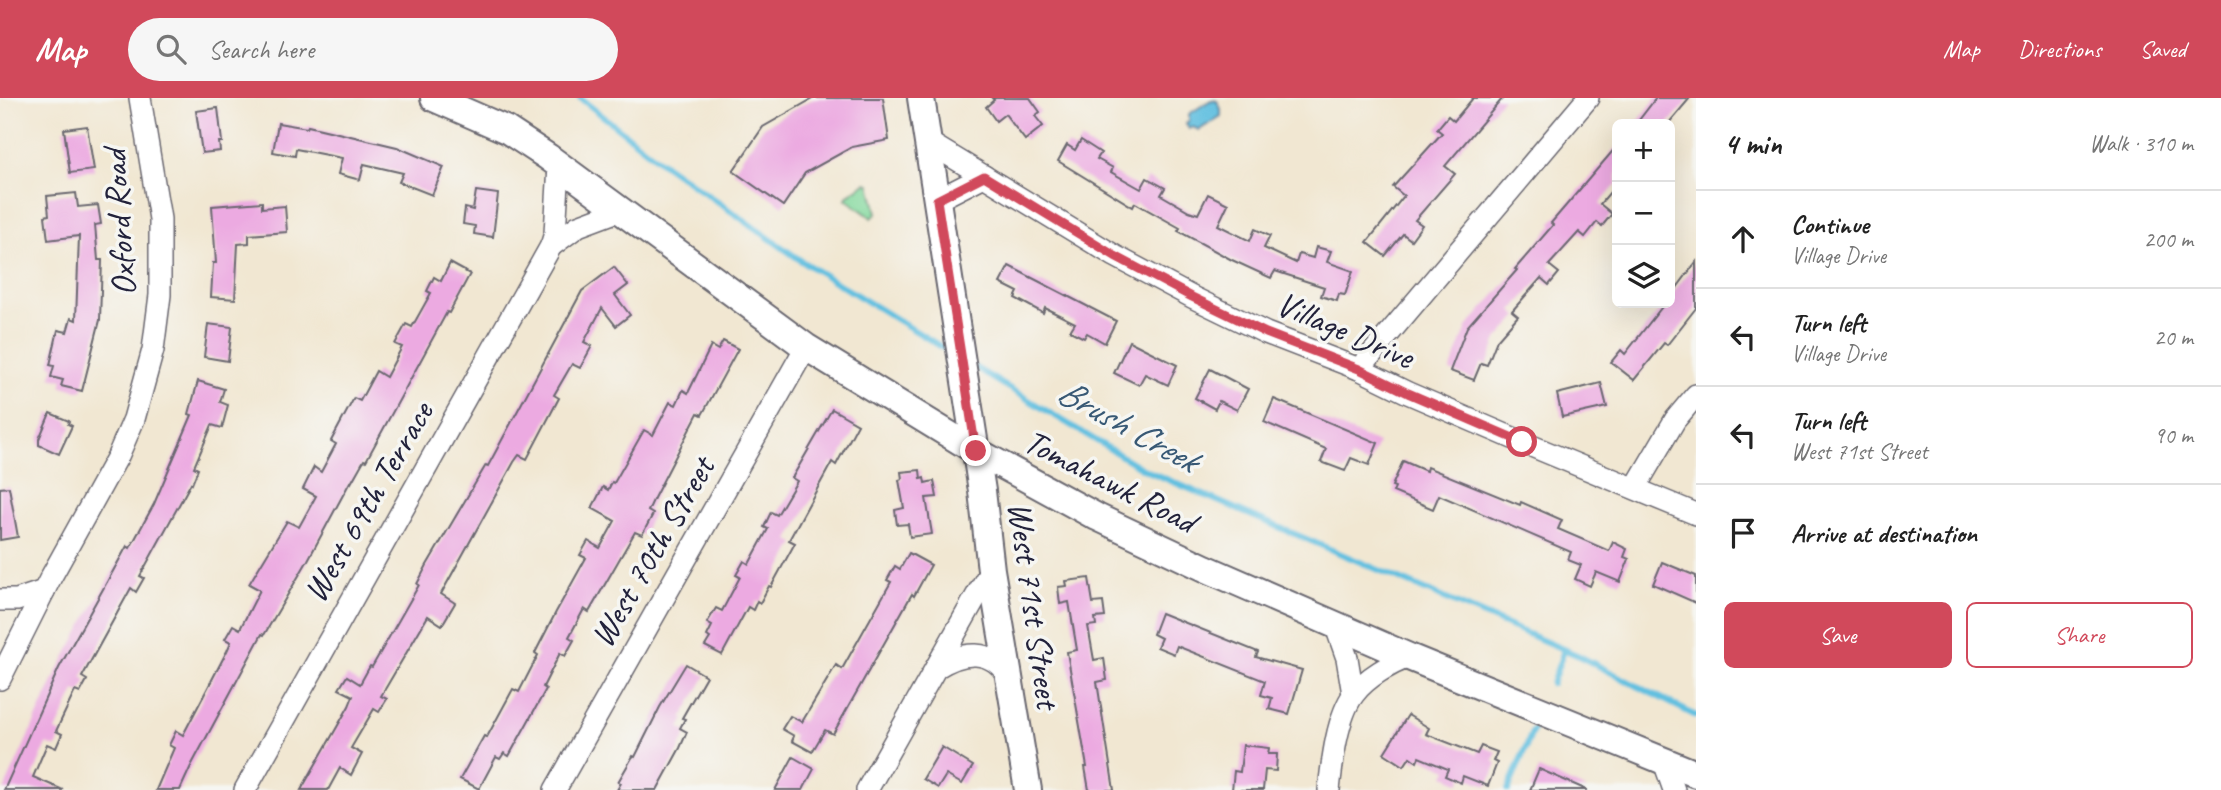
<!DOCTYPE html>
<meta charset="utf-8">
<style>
:root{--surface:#fff;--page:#f6f6f6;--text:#222;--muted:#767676;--line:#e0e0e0;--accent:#d1495b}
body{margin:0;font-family:Caveat,sans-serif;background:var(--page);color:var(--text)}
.controls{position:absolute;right:21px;top:21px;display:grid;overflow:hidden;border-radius:10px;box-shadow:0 7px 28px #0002}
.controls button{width:63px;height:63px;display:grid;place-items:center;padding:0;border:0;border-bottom:2px solid var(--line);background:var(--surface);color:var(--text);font:35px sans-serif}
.stop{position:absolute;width:21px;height:21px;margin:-16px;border:5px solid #d1495b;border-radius:50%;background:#fff}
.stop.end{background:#d1495b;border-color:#fff;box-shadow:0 2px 7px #0008}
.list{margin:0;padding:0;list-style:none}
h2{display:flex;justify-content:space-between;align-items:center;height:91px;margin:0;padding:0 28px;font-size:30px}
h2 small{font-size:23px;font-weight:400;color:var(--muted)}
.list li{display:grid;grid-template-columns:46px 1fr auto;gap:21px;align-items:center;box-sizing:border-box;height:98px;padding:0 28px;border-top:2px solid var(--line)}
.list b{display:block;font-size:26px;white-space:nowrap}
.list p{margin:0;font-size:23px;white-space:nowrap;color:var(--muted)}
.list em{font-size:23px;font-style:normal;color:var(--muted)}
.actions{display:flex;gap:14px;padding:21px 28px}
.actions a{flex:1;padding:16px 0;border:2px solid var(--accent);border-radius:10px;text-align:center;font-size:24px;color:var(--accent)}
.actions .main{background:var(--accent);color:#fff}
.icon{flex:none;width:38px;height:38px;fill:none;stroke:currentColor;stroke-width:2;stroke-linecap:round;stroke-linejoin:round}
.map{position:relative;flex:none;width:1696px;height:692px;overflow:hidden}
header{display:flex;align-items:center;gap:42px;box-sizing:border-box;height:98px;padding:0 35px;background:var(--accent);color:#fff}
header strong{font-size:33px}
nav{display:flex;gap:38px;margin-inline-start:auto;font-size:24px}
.search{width:490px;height:63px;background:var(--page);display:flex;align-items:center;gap:18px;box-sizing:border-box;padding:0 24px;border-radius:38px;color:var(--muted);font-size:26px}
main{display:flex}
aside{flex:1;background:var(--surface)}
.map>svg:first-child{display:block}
.green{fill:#81d89b;stroke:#527d6b;stroke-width:2}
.water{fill:#62c0e0;stroke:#42718e;stroke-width:2}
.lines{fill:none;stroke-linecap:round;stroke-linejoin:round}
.stream{stroke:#62c0e0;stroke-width:6}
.building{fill:#ecaae1}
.minor-casing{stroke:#6a6770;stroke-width:24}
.tertiary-casing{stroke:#6a6770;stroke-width:30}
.minor{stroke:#fff;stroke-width:21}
.tertiary{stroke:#fff;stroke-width:26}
.route{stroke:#d1495b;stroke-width:9}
.labels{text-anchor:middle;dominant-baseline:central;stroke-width:7;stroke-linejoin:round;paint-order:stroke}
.street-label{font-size:35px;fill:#22223b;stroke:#f6f6f2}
.water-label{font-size:37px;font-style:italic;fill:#385975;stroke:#f6f6f2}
</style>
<header>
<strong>Map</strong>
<div class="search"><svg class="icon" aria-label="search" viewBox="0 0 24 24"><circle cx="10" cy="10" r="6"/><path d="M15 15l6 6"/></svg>Search here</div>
<nav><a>Map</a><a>Directions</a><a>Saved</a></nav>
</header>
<main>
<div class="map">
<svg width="1696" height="692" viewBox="0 0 1696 692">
<rect width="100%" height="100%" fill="#f6f6f2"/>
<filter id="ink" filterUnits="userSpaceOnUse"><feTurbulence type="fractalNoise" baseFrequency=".0143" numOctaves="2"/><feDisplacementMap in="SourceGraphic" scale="14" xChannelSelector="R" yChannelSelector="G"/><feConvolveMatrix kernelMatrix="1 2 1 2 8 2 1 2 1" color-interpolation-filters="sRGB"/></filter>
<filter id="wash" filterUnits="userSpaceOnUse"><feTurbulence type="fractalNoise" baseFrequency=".00686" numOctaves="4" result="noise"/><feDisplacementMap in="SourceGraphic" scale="28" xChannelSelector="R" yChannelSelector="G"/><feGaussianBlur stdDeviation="1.57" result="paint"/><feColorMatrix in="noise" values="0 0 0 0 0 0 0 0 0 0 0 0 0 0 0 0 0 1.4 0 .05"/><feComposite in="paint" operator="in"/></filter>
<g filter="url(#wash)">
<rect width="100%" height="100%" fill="#f1e7d2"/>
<path class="green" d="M866,85L870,86L877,115L872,120L846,101L848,97Z"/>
<path class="water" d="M1211,2L1217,3L1221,11V18L1199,32L1193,29L1189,31L1186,25L1189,23V16Z"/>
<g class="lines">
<g class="stream">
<path d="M580,0L661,64L803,164L953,256"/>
<path d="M971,267L1143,371L1577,557L1696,618"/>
<path d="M1552,586L1564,552"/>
<path d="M1508,692L1533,632"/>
</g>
</g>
<g id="blocks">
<g class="building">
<path d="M814,0H883L889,42L852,49L805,75L783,108L733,73L763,29Z"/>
<path d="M992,0H1030L1040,14L1035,18L1043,28L1025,42L1005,16L996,23L986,9L994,2Z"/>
<path d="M1473,0H1503L1445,68L1455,76L1415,122L1422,127L1411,142L1403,136L1385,158L1367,144L1404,98L1393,89L1442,35L1437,31L1448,18L1454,23Z"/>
<path d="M1656,0H1690L1668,26H1636Z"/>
<path d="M218,10L222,44H219L220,53L202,55L196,13Z"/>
<path d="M278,25L307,30L308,28L397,49L444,69L432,97L399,84L403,75L364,66L360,82L338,76L342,60L296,51L295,58L273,54Z"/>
<path d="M87,28L94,72L70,75L64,31Z"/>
<path d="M1081,42L1101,55L1097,61L1113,70L1111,74L1141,91L1147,80L1165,90L1161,97L1189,113L1198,116L1208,96L1228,106L1218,127L1250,143L1255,131L1270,138L1264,150L1296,165L1299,156L1313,160L1316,149L1331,153L1327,164L1353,173L1345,197L1339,196L1337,203L1321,198L1324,189L1275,173L1271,180L1232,162L1178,133L1180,130L1135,105L1133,109L1058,63L1067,47L1075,52Z"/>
<path d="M1617,48V86L1600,106L1612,116L1602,128L1597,124L1585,139L1579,134L1549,167L1559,175L1549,187L1541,180L1512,213L1518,218L1497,242L1487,267L1481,265L1474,282L1450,273L1467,229L1517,172L1515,171L1553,127L1551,125Z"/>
<path d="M476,93L498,96L493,139L474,136L475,128L463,126L465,110L473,112Z"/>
<path d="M76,95L78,109L98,107L101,126L95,127L98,162H102L100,222L82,293L61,288L63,282L51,279L54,268L50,267L58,232L67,234L71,220L76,222L79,138L48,142L45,118L49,117L47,98Z"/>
<path d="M262,104V110L285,108L287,134L249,137V145L238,146L235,201L211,199L213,165H216L212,108Z"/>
<path d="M1696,164V210L1667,247L1664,245L1634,282L1611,264L1621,252L1625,256L1665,205H1670V199Z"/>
<path d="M450,165L470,176L449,215L447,214L366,363L364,362L351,385L350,384L308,462L264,537L262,536L191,668L180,692H156L174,650L169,647L176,633L183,637L227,553L231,544L225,541L233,527L240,531L260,492L249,486L287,423L299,429L316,398L303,391L314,369L321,374L336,346L331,343L354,300L360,303L376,273L386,279L402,249L395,246L406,226L412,229L431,195L427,193L434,179L441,183Z"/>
<path d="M1009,168L1116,223L1105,245L1087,235L1084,240L1070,233L1075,225L1045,210L1043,215L1015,200L1018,194L1000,185Z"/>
<path d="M614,169L628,187L615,197L630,217L616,228L602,210L584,244L592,248L580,270L572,266L554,297L559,300L527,361L519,357L514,364L441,496L455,505L442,527L428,518L381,598L387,601L379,614L374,611L351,650L362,656L351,677L340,670L328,692H301L349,608L353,598L339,591L347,578L360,586L370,568L372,569L419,487L417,486L427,467L486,367L488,368L582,193Z"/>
<path d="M208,226L232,229L228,263L204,259Z"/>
<path d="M723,243L738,251L702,317L698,315L654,400L648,413L653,416L642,437L635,434L589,514L584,511L569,539L574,542L565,558L560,555L543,589L546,591L540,602L509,658L504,655L500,661L496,659L479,691L460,681L484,638L487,639L513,591L519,594L538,557L535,555L556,514L586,460L580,457L588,443L600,450L615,423L592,410L603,389L608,392L612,384L614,385L644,332L653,337L670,304L676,307L683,292L688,295L711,248L718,252Z"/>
<path d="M1129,243L1177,267L1168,287L1145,276L1139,287L1114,275Z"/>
<path d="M1210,271L1248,291L1237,312L1219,303L1215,311L1195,300Z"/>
<path d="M198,283L224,291L220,304L228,307L222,330L212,327L194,369L198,371L192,386L191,385L140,478L144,480L136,494L131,490L82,579L87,582L80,595L75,593L56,633L62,636L56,650L47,646L33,679L63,692H4L59,570L127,448L130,450L154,406L192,317L189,316Z"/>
<path d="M1601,285L1607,309L1562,319L1557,296Z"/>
<path d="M1274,301L1378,345L1369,367L1351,360L1345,373L1321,364L1326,351L1264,324Z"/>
<path d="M832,311L858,326L836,367L832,364L789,442L795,445L771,489L769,488L760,505L757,503L753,512L748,509L722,557L705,548L710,540L707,538L712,528L707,525L716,510L722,513L740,479L736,477L744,463L749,466L768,431L764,429L771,414L777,417L797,383L792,380Z"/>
<path d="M50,315L69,323L68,326L72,328L59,356L39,347V341Z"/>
<path d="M1403,363L1426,373L1427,369L1520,407L1521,404L1562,422L1558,431L1609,453L1613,444L1627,451L1624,459L1629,461L1620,484L1596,474L1590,488L1575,481L1581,467L1568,462L1571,454L1439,397L1433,411L1393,394L1395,389L1392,388Z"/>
<path d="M920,372L921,381L924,380L925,385L934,383L937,399L926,400L932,436L910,439L908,426L897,427L895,412L904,410L899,382L902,381L901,374Z"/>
<path d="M9,389L18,439L0,442V390Z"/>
<path d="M909,455L931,467L914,498L912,496L833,636L825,632L812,654L792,643L794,638L782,631L790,618L802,624L836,567L842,571L891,484L887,482L895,468L900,471Z"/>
<path d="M1662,464L1696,478V505L1653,486Z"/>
<path d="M1089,480L1093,505L1103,504L1105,519L1095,520L1096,527L1088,528L1094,562L1104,560L1107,582L1097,584L1114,692H1089L1085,669H1087L1067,554L1077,552L1069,504L1060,506L1058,489L1067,488L1066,483Z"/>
<path d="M1161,515L1258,554L1256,559L1302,572L1289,616L1269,611L1272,600L1261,597L1265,583L1177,548L1174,556L1157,549L1161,540L1153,536Z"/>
<path d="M686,566L706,578L682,620L685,621L680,630L687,634L680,650L657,692H617L621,685L618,684L633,658L635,659L660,609Z"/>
<path d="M1408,617L1429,630L1426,636L1477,656L1481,648L1497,654L1493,663L1497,665L1488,688L1463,678L1461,685L1445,678L1448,671L1419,659L1417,664L1410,659L1404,668L1384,655Z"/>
<path d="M1243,647L1269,650L1268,656H1277L1276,673L1265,672L1263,692H1232L1234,673L1240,674Z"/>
<path d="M942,649L973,668L962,686L946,677L938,690L923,681Z"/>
<path d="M793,659L814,671L803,692H775Z"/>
<path d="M1539,671L1587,692H1530Z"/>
</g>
</g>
</g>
<g filter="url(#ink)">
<use href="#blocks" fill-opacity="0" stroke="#6a6770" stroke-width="2"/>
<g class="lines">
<g class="minor-casing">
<g id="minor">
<path d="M928,44L1115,158L1192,199L1266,235L1359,271L1408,295L1522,344L1696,416"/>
<path d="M937,102L984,78"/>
<path d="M551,148L578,128L618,113"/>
<path d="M1359,271L1588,0"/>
<path d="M1635,390L1675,322L1696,297"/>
<path d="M0,502H17L44,493"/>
<path d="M1335,526L1347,560L1353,596"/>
<path d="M936,570C962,553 992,549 1009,580"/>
<path d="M0,581L51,479L118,358L134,321L153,252L160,197V121L140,0"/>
<path d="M1663,661L1674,692"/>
<path d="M245,692L551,148L555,135L559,68"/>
<path d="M555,692L806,249"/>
<path d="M867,692L991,472"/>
<path d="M1329,692C1332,665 1337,618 1354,596C1367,579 1390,566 1409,559"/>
</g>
</g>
<g class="tertiary-casing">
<g id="tertiary">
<path d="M434,0L507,32L548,59L806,249L976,353L1097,419L1205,470L1409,559L1696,676"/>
<path d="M921,0L982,393L991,472L1028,692"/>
</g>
</g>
<use href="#minor" class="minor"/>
<use href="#tertiary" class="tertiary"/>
</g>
</g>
<g class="lines" filter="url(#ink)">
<path class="route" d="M976,353L937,102L984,78L1115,158L1192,199L1266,235L1359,271L1408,295L1522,344"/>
</g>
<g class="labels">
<g class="street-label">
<text transform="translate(119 125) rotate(-94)">Oxford Road</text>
<text transform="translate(1345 232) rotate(23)">Village Drive</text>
<text transform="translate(1110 383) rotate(27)">Tomahawk Road</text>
<text transform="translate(368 404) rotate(-60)">West 69th Terrace</text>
<text transform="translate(652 454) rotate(-60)">West 70th Street</text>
<text transform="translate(1034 507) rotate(82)">West 71st Street</text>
</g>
<g class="water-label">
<text transform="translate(1128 327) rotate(29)">Brush Creek</text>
</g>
</g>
</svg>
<div class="controls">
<button>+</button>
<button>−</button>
<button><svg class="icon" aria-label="layers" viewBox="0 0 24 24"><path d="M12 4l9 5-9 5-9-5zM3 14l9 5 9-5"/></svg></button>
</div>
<div class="stop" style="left:1522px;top:344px"></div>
<div class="stop end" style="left:976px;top:353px"></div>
</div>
<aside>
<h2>4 min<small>Walk · 310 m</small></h2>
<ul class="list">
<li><svg class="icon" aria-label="ahead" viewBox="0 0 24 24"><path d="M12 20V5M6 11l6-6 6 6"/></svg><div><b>Continue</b><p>Village Drive</p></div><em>200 m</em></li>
<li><svg class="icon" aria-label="left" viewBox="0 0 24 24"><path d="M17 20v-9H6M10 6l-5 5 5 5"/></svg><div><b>Turn left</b><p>Village Drive</p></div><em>20 m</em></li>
<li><svg class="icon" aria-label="left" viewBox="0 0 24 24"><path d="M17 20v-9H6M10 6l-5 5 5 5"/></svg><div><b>Turn left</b><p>West 71st Street</p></div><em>90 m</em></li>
<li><svg class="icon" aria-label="arrive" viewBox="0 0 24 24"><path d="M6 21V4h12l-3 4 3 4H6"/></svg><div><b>Arrive at destination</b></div></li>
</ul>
<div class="actions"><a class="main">Save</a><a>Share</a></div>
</aside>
</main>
